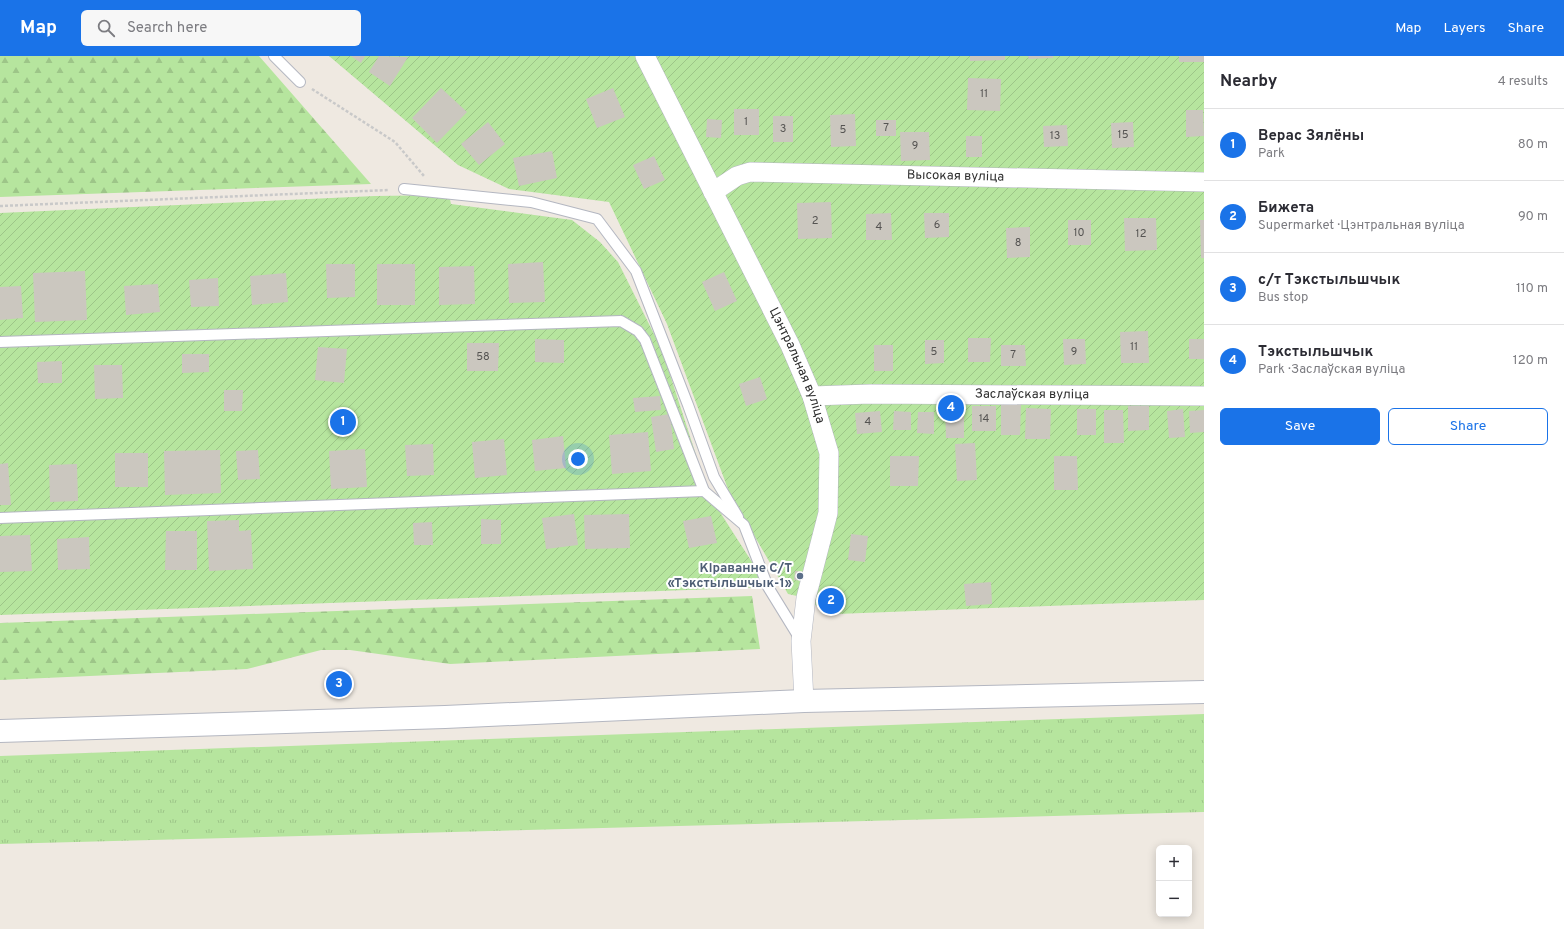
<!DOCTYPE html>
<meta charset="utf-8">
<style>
:root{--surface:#fff;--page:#f7f7f7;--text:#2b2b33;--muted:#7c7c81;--line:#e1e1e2;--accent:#1a73e8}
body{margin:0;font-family:Overpass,sans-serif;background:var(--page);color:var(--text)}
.controls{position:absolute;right:12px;bottom:12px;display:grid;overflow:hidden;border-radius:6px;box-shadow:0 2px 10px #0003}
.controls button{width:36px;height:36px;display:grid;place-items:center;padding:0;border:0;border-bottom:1px solid var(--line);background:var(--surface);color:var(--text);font:20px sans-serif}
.you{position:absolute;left:578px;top:403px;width:14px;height:14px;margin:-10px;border:3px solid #fff;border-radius:50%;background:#1a73e8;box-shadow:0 0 0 6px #1a73e833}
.badge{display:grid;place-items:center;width:26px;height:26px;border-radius:50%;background:var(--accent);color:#fff;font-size:13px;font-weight:700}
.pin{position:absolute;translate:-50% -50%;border:2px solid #fff;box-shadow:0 1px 4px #0006}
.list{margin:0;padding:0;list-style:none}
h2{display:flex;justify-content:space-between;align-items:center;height:52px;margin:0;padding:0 16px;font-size:17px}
h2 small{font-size:13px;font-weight:400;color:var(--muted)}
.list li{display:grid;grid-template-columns:26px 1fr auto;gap:12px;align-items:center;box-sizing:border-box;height:72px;padding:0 16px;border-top:1px solid var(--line)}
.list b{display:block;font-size:15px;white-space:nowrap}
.list p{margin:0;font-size:13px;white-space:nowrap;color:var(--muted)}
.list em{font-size:13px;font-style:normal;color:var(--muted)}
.actions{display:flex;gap:8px;padding:12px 16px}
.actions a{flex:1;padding:9px 0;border:1px solid var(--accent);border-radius:6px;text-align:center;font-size:14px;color:var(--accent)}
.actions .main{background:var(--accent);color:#fff}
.icon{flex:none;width:22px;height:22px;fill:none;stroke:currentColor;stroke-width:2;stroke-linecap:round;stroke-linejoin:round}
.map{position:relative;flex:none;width:1204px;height:873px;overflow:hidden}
header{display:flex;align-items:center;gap:24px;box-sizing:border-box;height:56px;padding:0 20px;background:var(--accent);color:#fff}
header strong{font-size:19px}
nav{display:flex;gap:22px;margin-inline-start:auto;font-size:14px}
.search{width:280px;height:36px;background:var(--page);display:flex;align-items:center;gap:10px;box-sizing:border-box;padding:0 14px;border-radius:6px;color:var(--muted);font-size:15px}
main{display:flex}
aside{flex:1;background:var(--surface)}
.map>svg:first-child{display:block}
.grass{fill:url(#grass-tufts)}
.forest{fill:url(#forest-firs)}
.garden{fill:url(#garden-furrows)}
.building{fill:#cbc7bf}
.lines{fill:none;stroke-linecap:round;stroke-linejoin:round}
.lane-casing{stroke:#b4b7c1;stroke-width:12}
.street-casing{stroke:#b4b7c1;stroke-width:20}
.secondary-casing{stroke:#b4b7c1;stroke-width:24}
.path{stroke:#c9c9c9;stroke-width:2.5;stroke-dasharray:3 2;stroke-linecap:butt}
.lane{stroke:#fff;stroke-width:10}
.street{stroke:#fff;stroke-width:19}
.secondary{stroke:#fff;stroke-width:22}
.service-dot{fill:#5c6f8a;stroke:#fff;stroke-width:1.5}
.labels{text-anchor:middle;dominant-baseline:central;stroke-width:4;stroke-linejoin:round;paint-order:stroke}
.number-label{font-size:11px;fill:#555452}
.street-label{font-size:13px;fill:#2e2e2e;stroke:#fff}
.service-label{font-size:13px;font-weight:bold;fill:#4e5e75;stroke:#fff;text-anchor:end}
</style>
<header>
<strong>Map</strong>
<div class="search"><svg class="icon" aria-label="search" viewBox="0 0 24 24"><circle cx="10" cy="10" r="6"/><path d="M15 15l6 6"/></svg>Search here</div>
<nav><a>Map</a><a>Layers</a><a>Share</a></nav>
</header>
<main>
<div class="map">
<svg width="1204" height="873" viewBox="0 0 1204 873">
<defs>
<pattern id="grass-tufts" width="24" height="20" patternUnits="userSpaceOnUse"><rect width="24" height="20" fill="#b6e59e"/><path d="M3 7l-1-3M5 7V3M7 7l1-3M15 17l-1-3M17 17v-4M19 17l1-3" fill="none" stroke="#9dc588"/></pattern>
<pattern id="forest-firs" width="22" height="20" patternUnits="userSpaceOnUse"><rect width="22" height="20" fill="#b6e59e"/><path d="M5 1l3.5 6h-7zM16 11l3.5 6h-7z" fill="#9dc588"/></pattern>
<pattern id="garden-furrows" width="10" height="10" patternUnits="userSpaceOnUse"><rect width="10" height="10" fill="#b6e59e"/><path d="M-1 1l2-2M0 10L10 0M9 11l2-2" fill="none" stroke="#9dc588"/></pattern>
</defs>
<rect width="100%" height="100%" fill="#efe9e1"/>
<path class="grass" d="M1204,658V756L0,788V700Z"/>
<g class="forest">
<path d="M0,0H259L371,128L0,141Z"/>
<path d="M752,540L760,593L450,608L350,594H321L247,613L0,624V567Z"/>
</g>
<g class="garden">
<path d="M329,0H1204V544L837,558L835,553L817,550L806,542L788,538L729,436L667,268L609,146L509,133L458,109Z"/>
<path d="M449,139L451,148L572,164L600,186L618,206L662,294L709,439L768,531L0,559V157L375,140Z"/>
</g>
<g class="building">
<path d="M351,0H365L361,7Z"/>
<path d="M379,0L408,1L390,30L369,16Z"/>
<path d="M970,0H1005V4L970,5Z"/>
<path d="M1028,0H1053V2L1029,3Z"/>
<rect x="1179" y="0" width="25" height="6"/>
<path d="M968,22L1001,23L1000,55L967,54Z"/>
<path d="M441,32L467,56L437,87L412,62Z"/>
<path d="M613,32L625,61L597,72L586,43Z"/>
<rect x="734" y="53" width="25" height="26"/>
<path d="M1186,54H1203L1204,80L1186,81Z"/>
<path d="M855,58L856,90L831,91L830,59Z"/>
<rect x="773" y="60" width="20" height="26"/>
<path d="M707,63L722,64L721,82L706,81Z"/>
<rect x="876" y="64" width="20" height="16"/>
<path d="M488,66L505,88L479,109L461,88Z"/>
<path d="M1133,66L1134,91L1112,92L1111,67Z"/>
<path d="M1067,69L1068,90L1044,91L1043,70Z"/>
<path d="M900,76H929L930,104L901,105Z"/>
<rect x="966" y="80" width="16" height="21"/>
<path d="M552,95L557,122L519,130L513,102Z"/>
<path d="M654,100L665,124L644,133L633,109Z"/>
<path d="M831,146L832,182L798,183L797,147Z"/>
<path d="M891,157L892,184H866V158Z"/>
<path d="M924,157H949V181L925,182Z"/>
<path d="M1124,162H1156L1157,194L1125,195Z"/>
<rect x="1068" y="164" width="23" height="25"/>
<path d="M1200,164H1204V202H1201Z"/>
<path d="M1030,171V201L1007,202L1006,172Z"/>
<path d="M543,206L545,246L509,247L508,208Z"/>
<path d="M326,208H355V241L327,242Z"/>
<rect x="377" y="208" width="38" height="41"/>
<path d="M474,210L475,248L439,249V211Z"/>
<path d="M85,215L87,264L35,266L33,217Z"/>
<path d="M724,216L737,245L715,255L702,226Z"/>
<path d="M286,217L288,246L252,249L250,220Z"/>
<path d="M218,222L219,250L191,251L189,224Z"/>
<path d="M158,228L160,256L126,259L124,230Z"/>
<path d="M21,230L23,262L0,264V231Z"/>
<path d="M1148,275L1149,307H1121L1120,276Z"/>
<path d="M968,282H991L990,306H968Z"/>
<path d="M535,283L564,284V307L535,306Z"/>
<path d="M1063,283H1085L1086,308L1064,309Z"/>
<rect x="1189" y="283" width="15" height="20"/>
<path d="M925,284H944V307L925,308Z"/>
<path d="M467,287H499L498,315H467Z"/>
<rect x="874" y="289" width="19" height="26"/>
<path d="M1001,289H1025L1026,310H1001Z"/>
<path d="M318,291L347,293L344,327L315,324Z"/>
<path d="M182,298H209V316L182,317Z"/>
<path d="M62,305V327H38L37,306Z"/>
<path d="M94,309H122L123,342L95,343Z"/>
<path d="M760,321L767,343L746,350L739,328Z"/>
<path d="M224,334H243L242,355H224Z"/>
<path d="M660,340L661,354L635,356L633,342Z"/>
<path d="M1001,348H1021L1020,379H1001Z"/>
<path d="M964,350V382H946L945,351Z"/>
<rect x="972" y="350" width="24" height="25"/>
<path d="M1128,350H1149V374L1128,375Z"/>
<path d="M1026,352L1051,353L1050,383H1025Z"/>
<rect x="1077" y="353" width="19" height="26"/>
<path d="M1183,353L1185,381L1169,382L1167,355Z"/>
<path d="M1104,354H1123L1124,387H1104Z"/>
<path d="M1204,354V376L1190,377L1189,355Z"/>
<path d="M880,355L882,376L857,378L855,357Z"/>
<path d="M894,355L911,356V374H893Z"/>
<path d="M918,356H934V378L917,377Z"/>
<path d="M670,358L674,393L656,396L651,361Z"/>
<path d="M648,376L651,415L612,418L609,379Z"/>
<path d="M563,380L566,412L535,415L532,384Z"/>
<path d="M504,383L507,419L475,422L472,386Z"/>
<path d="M975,387L977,424L957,425L955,388Z"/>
<path d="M433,388L434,419L407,420L405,389Z"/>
<path d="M365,393L367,431L331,433L329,395Z"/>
<path d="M220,394L221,437L165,439L164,395Z"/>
<path d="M258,394L260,423L238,424L236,395Z"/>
<rect x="115" y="397" width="33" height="34"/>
<path d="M890,400H919L918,430H890Z"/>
<path d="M1054,400H1077L1078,434H1054Z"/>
<path d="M8,407L11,449H0V408Z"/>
<path d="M77,408L78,445L50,446L49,409Z"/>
<path d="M574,458L578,489L546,493L542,462Z"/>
<path d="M629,458L630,492L585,493L584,459Z"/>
<path d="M711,460L717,487L689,492L683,465Z"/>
<path d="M481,463L501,464V488H481Z"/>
<path d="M239,464V475L251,474L253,513L209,515L207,465Z"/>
<path d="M432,466L433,489H414L413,467Z"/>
<path d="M166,475H197V514H165Z"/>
<path d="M851,478L868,480L865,506L848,504Z"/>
<path d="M30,479L32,515L0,516V480Z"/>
<path d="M89,481L90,513L58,514L57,483Z"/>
<path d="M795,515L807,516L806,525L794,524Z"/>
<path d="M991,526L992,548L966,550L964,528Z"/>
<path d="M819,536L845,540L843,554L817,550Z"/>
</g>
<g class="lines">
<g class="lane-casing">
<g id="lane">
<path d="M274,0L300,26"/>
<path d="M404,133L531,146L597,163L636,215L688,349L714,421L738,461"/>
<path d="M0,286L621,265L638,275L645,284L704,435L744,469L768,531L800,583"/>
<path d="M0,462L704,435"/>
</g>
</g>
<g class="street-casing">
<g id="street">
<path id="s1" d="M645,0L790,289L812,340L829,397L828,457L806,542L801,585L804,645"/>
<path id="s2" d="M713,136L737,120L750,116L1204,126"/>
<path id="s3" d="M812,340L870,338L1204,340"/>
</g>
</g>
<g class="secondary-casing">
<path id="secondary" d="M0,675L445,661L804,645L1204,636"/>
</g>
<g class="path">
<path d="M312,33L395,86L424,120"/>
<path d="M0,150L389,134"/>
</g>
<use href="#lane" class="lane"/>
<use href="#street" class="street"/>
<use href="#secondary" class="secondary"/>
</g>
<circle class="service-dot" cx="800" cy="520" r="4"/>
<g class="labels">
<g class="number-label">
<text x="984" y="38">11</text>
<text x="746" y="66">1</text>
<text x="886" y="72">7</text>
<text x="783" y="73">3</text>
<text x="843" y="74">5</text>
<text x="1123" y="79">15</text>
<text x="1055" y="80">13</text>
<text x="915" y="90">9</text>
<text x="815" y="165">2</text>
<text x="937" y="169">6</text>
<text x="879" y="171">4</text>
<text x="1079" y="177">10</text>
<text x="1141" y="178">12</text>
<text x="1018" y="187">8</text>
<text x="1134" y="291">11</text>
<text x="934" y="296">5</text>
<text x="1074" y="296">9</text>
<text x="1013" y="299">7</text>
<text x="483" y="301">58</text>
<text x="984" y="363">14</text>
<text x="868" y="366">4</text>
</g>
<g class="street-label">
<text stroke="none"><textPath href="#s2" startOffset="248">Высокая вуліца</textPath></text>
<text stroke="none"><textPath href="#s1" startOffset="345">Цэнтральная вуліца</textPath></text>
<text stroke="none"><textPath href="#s3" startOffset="220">Заслаўская вуліца</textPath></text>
</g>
<g class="service-label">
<text x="792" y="513">Кіраванне С/Т<tspan x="792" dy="15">«Тэкстыльшчык-1»</tspan></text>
</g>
</g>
</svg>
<div class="controls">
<button>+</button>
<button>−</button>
</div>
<div class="you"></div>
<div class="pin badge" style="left:343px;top:366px">1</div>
<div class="pin badge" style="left:831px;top:545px">2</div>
<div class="pin badge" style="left:339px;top:628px">3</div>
<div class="pin badge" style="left:951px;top:352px">4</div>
</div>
<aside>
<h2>Nearby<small>4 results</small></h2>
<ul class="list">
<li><span class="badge">1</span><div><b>Верас Зялёны</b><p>Park</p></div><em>80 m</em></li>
<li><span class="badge">2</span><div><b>Бижета</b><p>Supermarket · Цэнтральная вуліца</p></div><em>90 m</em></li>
<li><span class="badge">3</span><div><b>с/т Тэкстыльшчык</b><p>Bus stop</p></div><em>110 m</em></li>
<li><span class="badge">4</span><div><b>Тэкстыльшчык</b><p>Park · Заслаўская вуліца</p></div><em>120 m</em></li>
</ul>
<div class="actions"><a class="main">Save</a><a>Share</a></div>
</aside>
</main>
